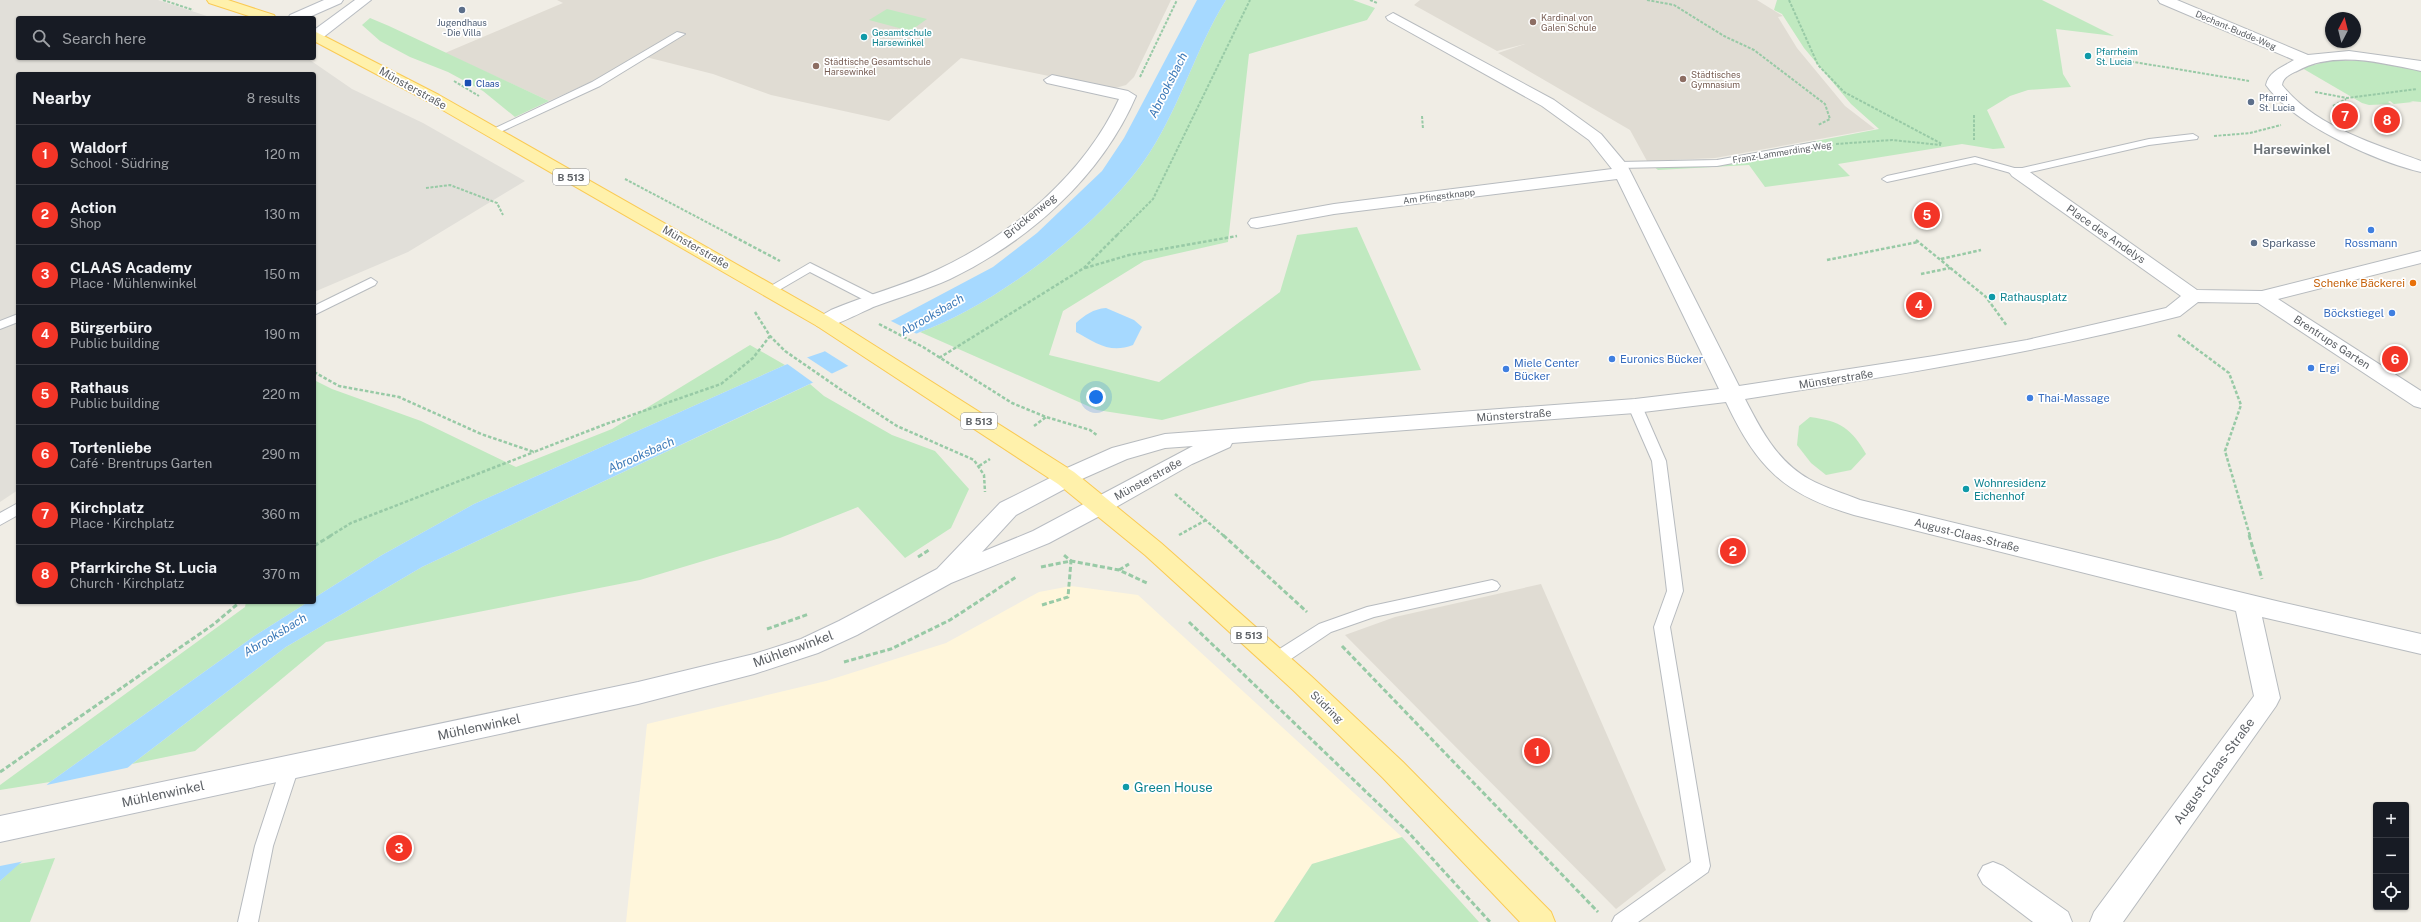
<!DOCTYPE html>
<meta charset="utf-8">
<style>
:root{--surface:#171b24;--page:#20242c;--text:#f1f3f6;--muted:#9ea1a6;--line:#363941;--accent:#f33527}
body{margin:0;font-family:"Public Sans",sans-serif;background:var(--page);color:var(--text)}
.controls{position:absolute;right:12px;bottom:12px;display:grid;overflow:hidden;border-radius:4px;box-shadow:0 1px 3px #0004}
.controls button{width:36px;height:36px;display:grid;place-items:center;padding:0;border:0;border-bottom:1px solid var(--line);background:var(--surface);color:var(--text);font:20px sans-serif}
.compass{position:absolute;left:2325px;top:12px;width:36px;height:36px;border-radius:50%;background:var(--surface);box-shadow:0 1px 3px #0004;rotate:7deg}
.you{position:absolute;left:1096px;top:397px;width:14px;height:14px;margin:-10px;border:3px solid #fff;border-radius:50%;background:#1a73e8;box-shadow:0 0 0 6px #1a73e833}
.badge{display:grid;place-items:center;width:26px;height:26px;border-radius:50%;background:var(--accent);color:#fff;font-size:13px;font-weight:700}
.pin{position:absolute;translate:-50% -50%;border:2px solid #fff;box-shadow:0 1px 4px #0006}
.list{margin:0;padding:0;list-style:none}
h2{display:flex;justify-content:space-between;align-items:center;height:52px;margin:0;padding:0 16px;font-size:17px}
h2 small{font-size:13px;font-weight:400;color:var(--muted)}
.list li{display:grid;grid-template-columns:26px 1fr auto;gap:12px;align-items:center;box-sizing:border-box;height:60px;padding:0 16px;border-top:1px solid var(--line)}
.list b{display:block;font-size:15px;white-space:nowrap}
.list p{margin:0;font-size:13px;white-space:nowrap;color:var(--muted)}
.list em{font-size:13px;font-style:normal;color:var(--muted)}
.icon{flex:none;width:22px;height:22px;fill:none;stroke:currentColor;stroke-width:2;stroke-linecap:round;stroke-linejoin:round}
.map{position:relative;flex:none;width:2421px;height:922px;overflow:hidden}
.search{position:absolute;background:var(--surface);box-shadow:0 1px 3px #0004;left:16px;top:16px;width:300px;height:44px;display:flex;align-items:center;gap:10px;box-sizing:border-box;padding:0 14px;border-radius:4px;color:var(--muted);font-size:15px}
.panel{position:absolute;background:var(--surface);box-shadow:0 1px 3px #0004;left:16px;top:72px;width:300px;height:532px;border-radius:4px}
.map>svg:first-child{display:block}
.commercial{fill:#fff6db}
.industrial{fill:#e1dfd9}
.education{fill:#e0dcd3}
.green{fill:#c0e9c0}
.water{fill:#a6d9ff}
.pier{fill:#f0ede5}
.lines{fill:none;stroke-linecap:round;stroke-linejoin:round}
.lane-casing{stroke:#b7bbbf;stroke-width:2}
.street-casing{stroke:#b7bbbf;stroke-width:2}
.secondary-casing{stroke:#b8bcc2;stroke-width:2}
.primary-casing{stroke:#faca54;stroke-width:2}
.path-far2{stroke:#98caa6;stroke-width:2;stroke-dasharray:3 1.5;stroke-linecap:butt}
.path-far1{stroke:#98caa6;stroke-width:2.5;stroke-dasharray:3.5 2;stroke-linecap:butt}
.path{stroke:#98caa6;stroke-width:3;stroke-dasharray:5 2.5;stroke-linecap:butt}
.lane{fill:#fff;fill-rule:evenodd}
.street{fill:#fff;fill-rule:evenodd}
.secondary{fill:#fff;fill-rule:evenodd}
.primary{fill:#fff1ab;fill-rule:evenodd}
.service-dot{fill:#5c6f8a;stroke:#fff;stroke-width:1.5}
.education-dot{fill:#8d6e63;stroke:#fff;stroke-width:1.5}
.culture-dot{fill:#0f9aa8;stroke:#fff;stroke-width:1.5}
.transit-dot{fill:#1a4fb4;stroke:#fff;stroke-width:1.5}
.shop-dot{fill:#3f7fe0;stroke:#fff;stroke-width:1.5}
.food-dot{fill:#e8710a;stroke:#fff;stroke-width:1.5}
.labels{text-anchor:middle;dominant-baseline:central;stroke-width:3.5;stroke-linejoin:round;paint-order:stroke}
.far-education-label{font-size:9px;fill:#785e54;stroke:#fff;text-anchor:start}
.far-service-label{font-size:9px;fill:#4e5e75;stroke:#fff}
.far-street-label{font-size:9px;fill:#5d6166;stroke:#fff}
.far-culture-label{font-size:9px;fill:#0d838f;stroke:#fff;text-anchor:start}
.far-transit-label{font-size:9px;fill:#164399;stroke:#fff;text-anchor:start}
.shield{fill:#fff;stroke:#8e9094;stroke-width:1}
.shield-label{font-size:10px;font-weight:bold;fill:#5d6166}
.street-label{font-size:11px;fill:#5d6166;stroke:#fff}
.service-label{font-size:11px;fill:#4e5e75;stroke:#fff;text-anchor:start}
.shop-label{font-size:11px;fill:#366cbe;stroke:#fff;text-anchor:start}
.food-label{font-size:11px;fill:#c56008;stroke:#fff;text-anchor:end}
.culture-label{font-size:11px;fill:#0d838f;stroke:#fff;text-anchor:start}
.water-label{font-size:12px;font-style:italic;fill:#3b79b8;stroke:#fff}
.far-district-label{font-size:13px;font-weight:bold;fill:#6d7378;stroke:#fff}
.near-street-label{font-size:13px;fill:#5d6166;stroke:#fff}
.near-culture-label{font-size:13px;fill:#0d838f;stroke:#fff;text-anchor:start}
</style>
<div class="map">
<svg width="2421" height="922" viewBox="0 0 2421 922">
<rect width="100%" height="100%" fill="#f0ede5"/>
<path class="commercial" d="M1071,586L1138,595L1402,837L1312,864L1274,922H626L647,724L826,681L946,643L1039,592Z"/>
<path class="industrial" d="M0,0H158L213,18H18V58H307L352,89L423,123L525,181L408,252L314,292V74H18V490L0,502Z"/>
<g class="education">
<path d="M557,0H1171L1134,77L1126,85L1112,89L961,58L889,121L771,95L713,74L638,55L595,80L549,101L445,53L563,3Z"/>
<path d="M1420,0H1757L1783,16L1778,17L1797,48L1845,106L1875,129L1715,158L1647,161L1630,130L1498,53L1525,44L1497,51L1414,5Z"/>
<path d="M1541,584L1666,870L1616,909L1345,635L1395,617Z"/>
</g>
<g class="green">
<path d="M1226,0H1353L1375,8L1367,20L1249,54L1228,242L1144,261L1063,311L1049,355L1159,382L1280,292L1297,235L1357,227L1421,370L1312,381L1162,420L1097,410L920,332C996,306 1107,220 1150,152C1181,104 1196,48 1226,0Z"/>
<path d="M1777,0H2042L2114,36L2056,29L2063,74L2071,87L2028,90L2010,96L1987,110L2005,148L1993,149L1962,144L1838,164L1850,176L1765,187L1749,165L1658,170L1648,162L1716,160L1879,129L1851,104L1804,48L1782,14L1774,10Z"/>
<path d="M887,9L927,19L910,31L869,20Z"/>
<path d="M370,18L389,26L549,101L515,117L483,91L448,72L410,57L380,41L362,25Z"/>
<path d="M2333,60L2362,61L2421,68V102L2410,101L2413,102L2394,104L2390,101L2388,102L2391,104L2369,105L2362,103L2302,68Z"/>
<path d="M750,345L785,365L474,504L382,555L314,598V380L332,389L421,421L516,467L612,429Z"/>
<path d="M810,384L824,396L892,435L935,451L969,489L951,528L905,558L858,507L780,538L640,580L326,642L195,751L132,764L286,647L422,567Z"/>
<path d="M1810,417C1840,421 1851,428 1866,454L1851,470L1826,475L1811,463L1797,445L1799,426Z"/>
<path d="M246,602H308L253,637L50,782L0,790V785L245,607Z"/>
<path d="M1402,837L1479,922H1274L1312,864Z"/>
<path d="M55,858L30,922H0V881L18,864Z"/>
</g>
<g class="water">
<path d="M1197,0H1226C1196,48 1181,104 1150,152C1107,220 996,306 920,332L422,567L286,647L132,764L0,881V827L50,782L253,637L308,602H314V598L382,555L474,504L785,365L823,352L895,319L993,267L1037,233L1102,171L1124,138Z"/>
<path d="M1106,308L1134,320L1142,327L1133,345C1110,354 1096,343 1076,332V323C1085,315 1093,309 1106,308Z"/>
</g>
<g class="pier">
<path d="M889,320L919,335L850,367L823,350Z"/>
<path d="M805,356L834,375L815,384L786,363Z"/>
<path d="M131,767L25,861L0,866V824L42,786Z"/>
</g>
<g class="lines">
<g class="lane-casing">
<g id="lane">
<path d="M677,32L685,34L600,86L496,134L492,135L487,132L592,82Z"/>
<path d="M2193,134L2198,137L2197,139L2149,145L2018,175L1975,163L1887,182L1882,179L1887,176L1975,157L2018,169L2149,139Z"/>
<path d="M1815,142L1820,145L1819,147L1717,166L1619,168L1614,165L1619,162L1717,160Z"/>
<path d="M810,263L876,296L878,299L872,303L868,302L810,272L774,293H766L764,290Z"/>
<path d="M371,278L377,282L375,285L314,315V306Z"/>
<path d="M18,314V322L0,329V321Z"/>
<path d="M1635,402L1642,406L1666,461L1683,591L1670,627L1710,866L1708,872L1638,922H1612L1615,916L1691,862L1654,627L1667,591L1652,461L1628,406Z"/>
<path d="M18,503V515L0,525V513Z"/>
<path d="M1492,580L1497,582L1500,586L1497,590L1374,617L1331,632L1282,665L1276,666L1270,665L1268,660L1270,655L1319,624L1367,607Z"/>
<path d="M290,760L296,762L299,767L273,846L258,922H238L255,846L281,767L284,762Z"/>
</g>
</g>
<g class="street-casing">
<g id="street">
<path d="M2158,0H2177L2308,55L2349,51L2421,61V71C2381,63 2335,50 2297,71C2291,74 2283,77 2282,85C2314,126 2374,144 2421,161V172C2375,161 2293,124 2266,85C2269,71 2283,67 2294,60L2160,3Z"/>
<path d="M1393,13L1554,100L1601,134L1627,165L1739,386L1934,356L2027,340L2166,308L2181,296L2012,176L2009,172L2012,168H2024L2197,290L2262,291L2421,251V263L2278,299L2421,391V408L2414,406L2258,303L2198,302L2180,316C2036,353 1891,376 1745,399C1761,430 1777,461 1809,479C1825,488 1843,493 1860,500L2272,600L2421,634V654L2262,617L2280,698L2276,706L2123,922H2090L2094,912L2254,696L2236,611L1854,515C1783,494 1757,467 1726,402L1635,413L1232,443L1230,447L1192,464L1109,511L1101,513L1093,511L1090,505L1093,499L1193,446L1165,448L1127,459L1066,486L1058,484L1055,478L1058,472L1112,448L1165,434L1635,399L1719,389L1617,179L1334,214L1257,228L1251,227L1248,223L1251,219L1334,204L1612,169L1589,140L1542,106L1388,20L1386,17Z"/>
<path d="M1052,75L1128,91L1136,96C1101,177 1029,241 950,279C926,290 900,297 876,306C860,312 832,330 817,326L814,322L817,318L831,310C866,295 903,286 937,270C1012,235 1084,175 1119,99L1047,83L1044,80Z"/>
<path d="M1993,862L2003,866L2068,912L2072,922H2033L1983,884L1978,875L1983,866Z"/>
</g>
</g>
<g class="secondary-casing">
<g id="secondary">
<path d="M324,0H343L341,3L307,18H288L290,15Z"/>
<path d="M355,0H371L321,39L314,40V30Z"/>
<path d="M1066,470L1074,472L1077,478L1074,484L1016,515L982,552L1033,531L1093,499L1101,497L1109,499L1112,505L1109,511L1049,543L951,583L857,635L818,653L754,674L638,704L0,842V816L638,682L754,654L801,639L839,621L937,569L1000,503Z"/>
</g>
</g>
<g class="primary-casing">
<g id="primary">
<path d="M207,0H228L274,15L276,18H255L209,3Z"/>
<path d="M314,31L439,95L831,318L1074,472L1161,543L1311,676L1403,762L1551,912L1555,922H1520L1383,778L1293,690L1145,555L1058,484L817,326L427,101L314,41Z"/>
</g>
</g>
<g class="path-far2">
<path d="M163,0L193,10"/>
<path d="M1370,0L1377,3"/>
<path d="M1647,0L1674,5L1724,36L1754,50L1825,104L1830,119L1818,125"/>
<path d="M1789,0L1818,65L1844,92L1942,144"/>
<path d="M2122,60L2249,81"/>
<path d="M1140,77L1177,0"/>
<path d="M454,81L479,96"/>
<path d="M2315,92L2347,98L2417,89"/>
<path d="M2333,106L2346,99"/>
<path d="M1974,115V140"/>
<path d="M1422,116L1423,129"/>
<path d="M2214,136L2250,133L2281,125"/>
<path d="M1836,144L1892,140L1941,145"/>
<path d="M625,179L731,235"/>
<path d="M426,188L450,185L497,203L503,215"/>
<path d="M1117,235L1153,199L1250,0"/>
</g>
<g class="path-far1">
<path d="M729,234L780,261"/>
<path d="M1916,240L1986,297L2007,326"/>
<path d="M1941,259L1981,250"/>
<path d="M1827,260L1918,242"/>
<path d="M1085,268L1129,255L1237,236"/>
<path d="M1921,274L1950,268"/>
<path d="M755,312L770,336L785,351L840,389L897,426L974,460L984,475L985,492"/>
<path d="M879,324L923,347L1012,403L1046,417L1090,430L1098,436"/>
<path d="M2178,335L2229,373L2241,405L2225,451L2250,536"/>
<path d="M939,358L1084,268L1118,234"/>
<path d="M314,372L339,386L399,397L481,434L534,452L606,424L721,384L753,358L770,336"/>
<path d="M1034,426L1046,417"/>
<path d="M979,466L990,459"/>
<path d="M1175,494L1224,536"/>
<path d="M1179,535L1206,520"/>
<path d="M330,536L351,523L534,452"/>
</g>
<g class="path">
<path d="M1223,535L1307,612"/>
<path d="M2249,535L2262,579"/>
<path d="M314,546L332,535"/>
<path d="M918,557L929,550"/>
<path d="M1041,567L1071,561L1119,570L1149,584"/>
<path d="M1119,570L1129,564"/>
<path d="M1042,605L1068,597L1071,561L1064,555"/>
<path d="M1189,622L1409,833L1490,922"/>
<path d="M767,629L809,614"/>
<path d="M1342,646L1598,912"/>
<path d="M844,662L891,649L950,620L1016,577"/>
<path d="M0,772L214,624L240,602"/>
</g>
<use href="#lane" class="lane"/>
<use href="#street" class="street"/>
<use href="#secondary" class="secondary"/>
<use href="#primary" class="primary"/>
</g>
<g class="service-dot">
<circle cx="462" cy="10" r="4"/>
<circle cx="2251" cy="102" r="4"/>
<circle cx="2254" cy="243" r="4"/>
</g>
<g class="education-dot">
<circle cx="1533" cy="22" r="4"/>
<circle cx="816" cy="66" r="4"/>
<circle cx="1683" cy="79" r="4"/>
</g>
<g class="culture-dot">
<circle cx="864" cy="37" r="4"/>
<circle cx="2088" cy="56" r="4"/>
<circle cx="1992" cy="297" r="4"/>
<circle cx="1966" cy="489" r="4"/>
<circle cx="1126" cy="787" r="4"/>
</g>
<rect class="transit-dot" x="464" y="79" width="8" height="8" rx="2"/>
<g class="shop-dot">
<circle cx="2371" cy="230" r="4"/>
<circle cx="2392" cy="313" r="4"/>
<circle cx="1612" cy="359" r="4"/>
<circle cx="2311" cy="368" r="4"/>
<circle cx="1506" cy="369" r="4"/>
<circle cx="2030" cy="398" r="4"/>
</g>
<circle class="food-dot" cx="2413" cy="283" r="4"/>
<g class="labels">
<g class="far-education-label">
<text x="1541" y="17">Kardinal von<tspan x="1541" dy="10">Galen Schule</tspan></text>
<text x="824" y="61">Städtische Gesamtschule<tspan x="824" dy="10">Harsewinkel</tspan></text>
<text x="1691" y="74">Städtisches<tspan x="1691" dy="10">Gymnasium</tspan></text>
</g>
<g class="far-service-label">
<text x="462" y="22">Jugendhaus<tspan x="462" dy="10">- Die Villa</tspan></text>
<text x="2259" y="97" text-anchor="start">Pfarrei<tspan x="2259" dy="10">St. Lucia</tspan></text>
</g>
<g class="far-street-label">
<text transform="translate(2236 30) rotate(23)">Dechant-Budde-Weg</text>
<text transform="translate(1782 152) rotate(-9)">Franz-Lammerding-Weg</text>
<text transform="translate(1439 196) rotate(-7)">Am Pfingstknapp</text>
</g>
<g class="far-culture-label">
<text x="872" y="32">Gesamtschule<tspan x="872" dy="10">Harsewinkel</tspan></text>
<text x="2096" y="51">Pfarrheim<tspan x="2096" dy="10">St. Lucia</tspan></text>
</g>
<g class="far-transit-label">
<text x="476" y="83">Claas</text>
</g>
<g class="shield">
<rect x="553" y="169" width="36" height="16" rx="3"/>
<rect x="961" y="413" width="36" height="16" rx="3"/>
<rect x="1231" y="627" width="36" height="16" rx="3"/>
</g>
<g class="shield-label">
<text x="571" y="177">B 513</text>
<text x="979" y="421">B 513</text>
<text x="1249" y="635">B 513</text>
</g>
<g class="street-label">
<text transform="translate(413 88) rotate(29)">Münsterstraße</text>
<text transform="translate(1030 216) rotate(-39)">Brückenweg</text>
<text transform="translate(2106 234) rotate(35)">Place des Andelys</text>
<text transform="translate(696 247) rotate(30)">Münsterstraße</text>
<text transform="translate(2332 342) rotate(33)">Brentrups Garten</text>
<text transform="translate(1836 379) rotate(-9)">Münsterstraße</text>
<text transform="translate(1514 415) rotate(-4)">Münsterstraße</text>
<text transform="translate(1148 479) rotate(-29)">Münsterstraße</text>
<text transform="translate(1967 535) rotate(14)">August-Claas-Straße</text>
<text transform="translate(1327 707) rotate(44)">Südring</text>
</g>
<g class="service-label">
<text x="2262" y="243">Sparkasse</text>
</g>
<g class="shop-label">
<text x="2371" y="243" text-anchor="middle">Rossmann</text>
<text x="2384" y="313" text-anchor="end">Böckstiegel</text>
<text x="1620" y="359">Euronics Bücker</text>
<text x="1514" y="363">Miele Center<tspan x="1514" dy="13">Bücker</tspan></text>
<text x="2319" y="368">Ergi</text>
<text x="2038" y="398">Thai-Massage</text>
</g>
<g class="food-label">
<text x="2405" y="283">Schenke Bäckerei</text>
</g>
<g class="culture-label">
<text x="2000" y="297">Rathausplatz</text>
<text x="1974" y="483">Wohnresidenz<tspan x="1974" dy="13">Eichenhof</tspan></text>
</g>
<g class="water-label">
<text transform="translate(1168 85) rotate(-63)">Abrooksbach</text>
<text transform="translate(932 315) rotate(-30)">Abrooksbach</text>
<text transform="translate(641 455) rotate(-24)">Abrooksbach</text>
<text transform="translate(275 635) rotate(-31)">Abrooksbach</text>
</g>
<g class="far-district-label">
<text x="2292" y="149">Harsewinkel</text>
</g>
<g class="near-street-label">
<text transform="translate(793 649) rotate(-20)">Mühlenwinkel</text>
<text transform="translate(479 727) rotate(-12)">Mühlenwinkel</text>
<text transform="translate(2214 771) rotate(-54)">August-Claas-Straße</text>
<text transform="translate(163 794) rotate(-12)">Mühlenwinkel</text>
</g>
<g class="near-culture-label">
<text x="1134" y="787">Green House</text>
</g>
</g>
</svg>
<div class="controls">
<button>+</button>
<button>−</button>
<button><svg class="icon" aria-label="locate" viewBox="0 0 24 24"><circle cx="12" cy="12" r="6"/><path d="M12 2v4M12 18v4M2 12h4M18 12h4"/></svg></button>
</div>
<svg class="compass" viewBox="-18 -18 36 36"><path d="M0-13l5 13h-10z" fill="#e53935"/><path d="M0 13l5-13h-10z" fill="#9ea1a6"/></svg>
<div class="you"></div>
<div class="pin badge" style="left:1537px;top:751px">1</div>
<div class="pin badge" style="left:1733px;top:551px">2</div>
<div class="pin badge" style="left:399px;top:848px">3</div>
<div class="pin badge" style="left:1919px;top:305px">4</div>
<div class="pin badge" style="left:1927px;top:215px">5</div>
<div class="pin badge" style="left:2395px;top:359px">6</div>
<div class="pin badge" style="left:2345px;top:116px">7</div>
<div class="pin badge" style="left:2387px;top:120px">8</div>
<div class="search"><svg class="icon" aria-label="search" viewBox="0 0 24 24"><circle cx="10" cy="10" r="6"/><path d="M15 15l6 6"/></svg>Search here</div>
<section class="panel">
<h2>Nearby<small>8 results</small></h2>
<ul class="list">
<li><span class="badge">1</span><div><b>Waldorf</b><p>School · Südring</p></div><em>120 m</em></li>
<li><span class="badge">2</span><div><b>Action</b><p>Shop</p></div><em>130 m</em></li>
<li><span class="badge">3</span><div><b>CLAAS Academy</b><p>Place · Mühlenwinkel</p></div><em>150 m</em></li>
<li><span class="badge">4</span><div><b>Bürgerbüro</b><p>Public building</p></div><em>190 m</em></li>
<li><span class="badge">5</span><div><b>Rathaus</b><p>Public building</p></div><em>220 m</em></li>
<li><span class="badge">6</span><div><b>Tortenliebe</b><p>Café · Brentrups Garten</p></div><em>290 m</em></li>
<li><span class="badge">7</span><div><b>Kirchplatz</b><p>Place · Kirchplatz</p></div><em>360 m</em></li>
<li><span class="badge">8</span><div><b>Pfarrkirche St. Lucia</b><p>Church · Kirchplatz</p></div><em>370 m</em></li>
</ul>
</section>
</div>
